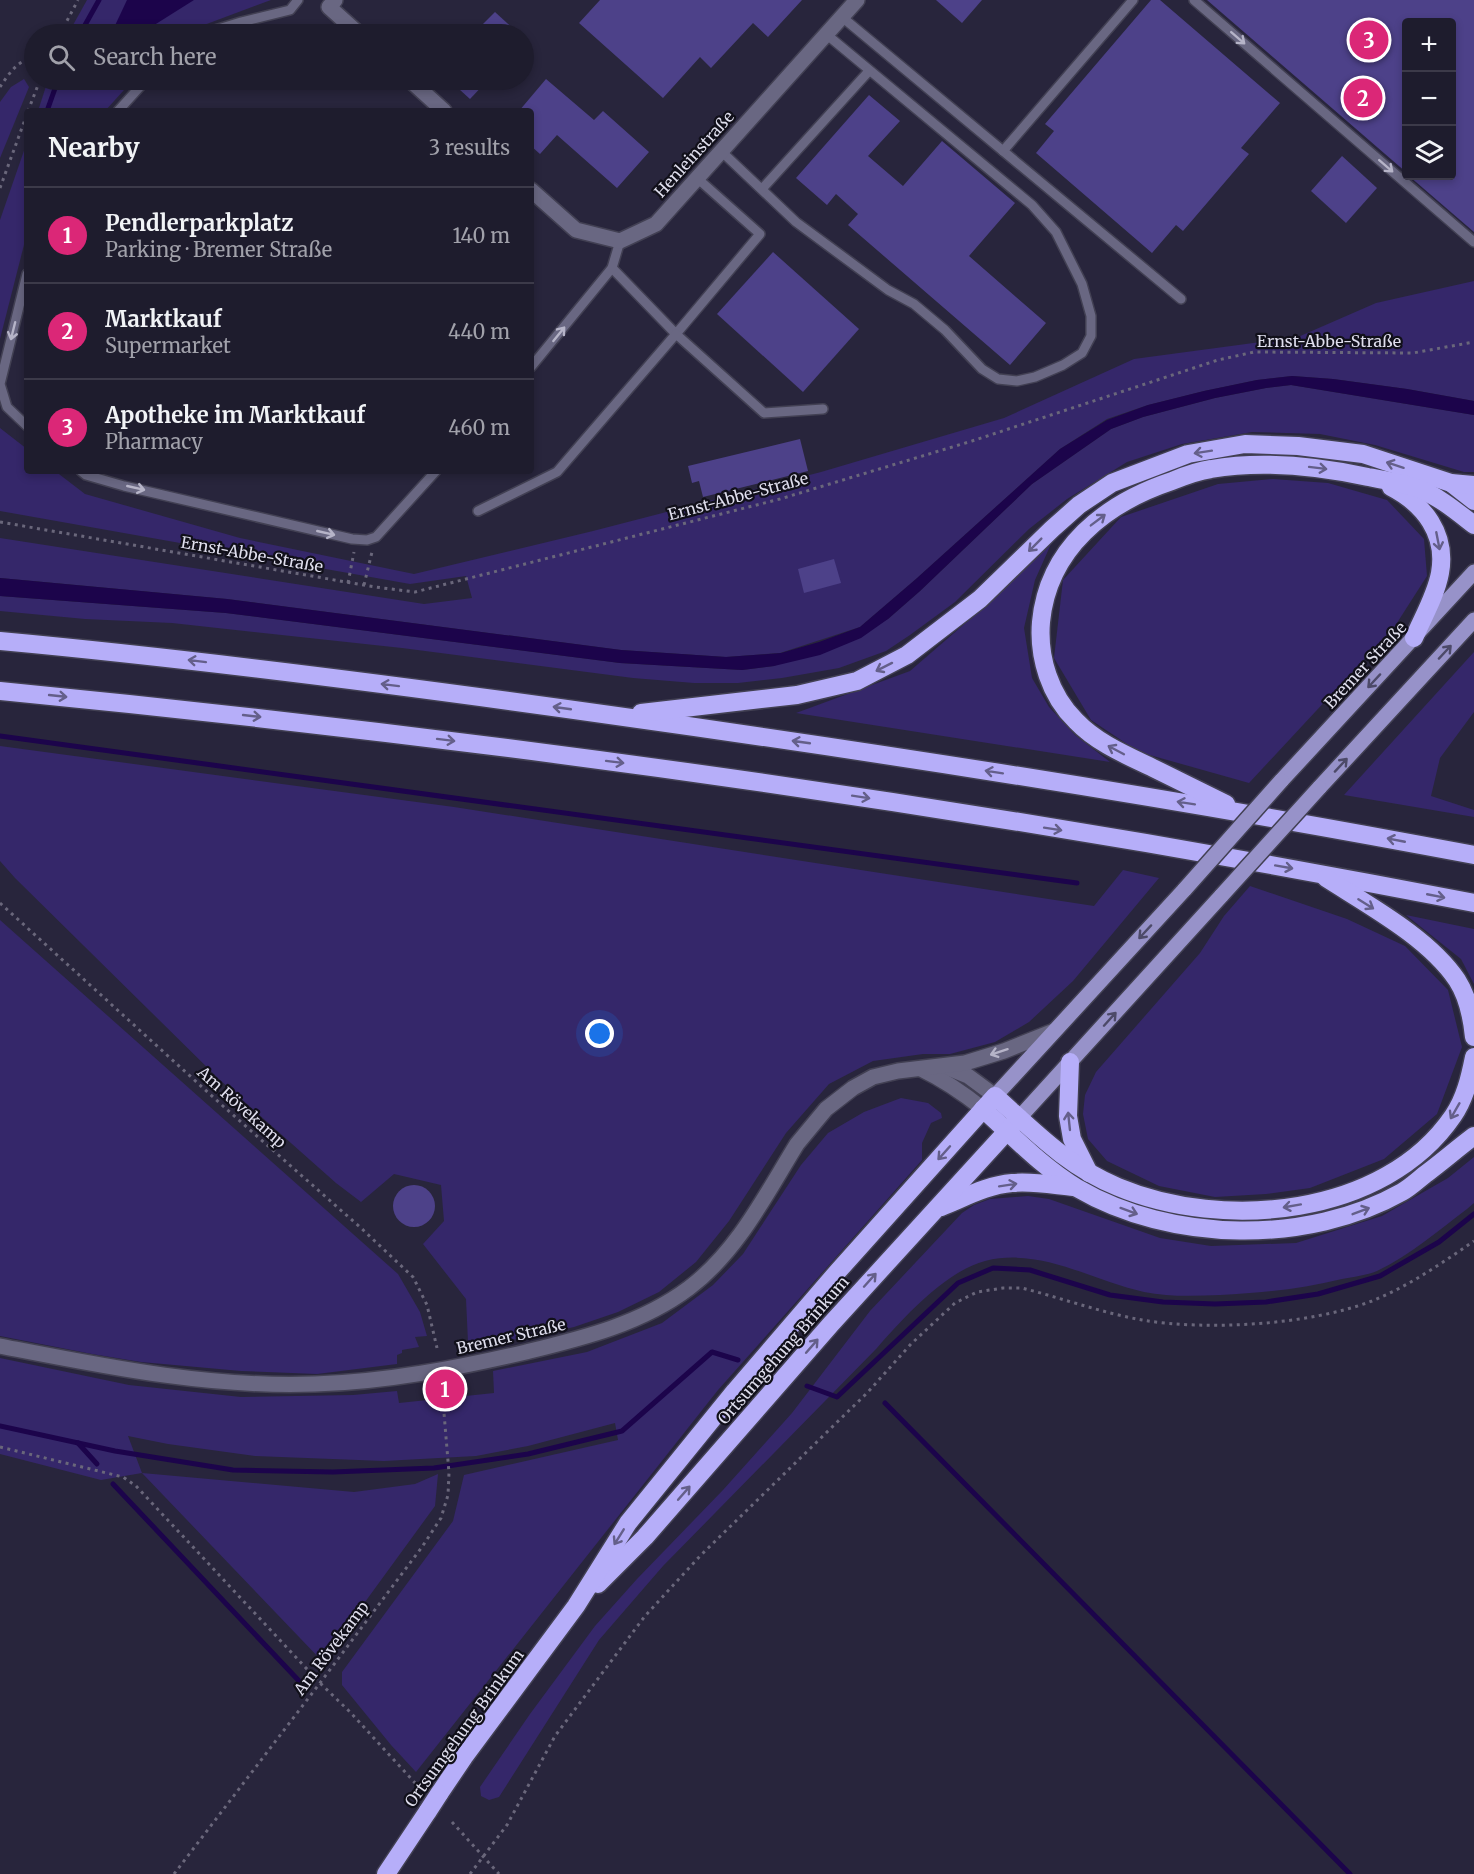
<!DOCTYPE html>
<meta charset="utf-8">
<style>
:root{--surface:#1e1c2d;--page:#2b2939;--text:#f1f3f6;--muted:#a1a1aa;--line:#3c3a49;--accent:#db2777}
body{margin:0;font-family:Merriweather,serif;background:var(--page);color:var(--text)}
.controls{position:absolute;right:18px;top:18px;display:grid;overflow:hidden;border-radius:6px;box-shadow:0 3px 9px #0003}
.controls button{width:54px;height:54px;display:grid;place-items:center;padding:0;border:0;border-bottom:2px solid var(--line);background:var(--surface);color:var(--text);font:30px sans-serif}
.you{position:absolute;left:600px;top:1034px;width:21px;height:21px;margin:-15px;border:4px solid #fff;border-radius:50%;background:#1a73e8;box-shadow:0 0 0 9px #1a73e833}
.badge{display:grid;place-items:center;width:39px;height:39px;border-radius:50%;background:var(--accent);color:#fff;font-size:20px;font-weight:700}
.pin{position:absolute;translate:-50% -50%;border:3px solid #fff;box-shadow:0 2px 6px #0006}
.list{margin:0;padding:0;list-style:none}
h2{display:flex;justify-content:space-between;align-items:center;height:78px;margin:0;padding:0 24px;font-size:26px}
h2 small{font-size:20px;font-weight:400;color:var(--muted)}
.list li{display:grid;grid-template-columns:39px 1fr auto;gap:18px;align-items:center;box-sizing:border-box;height:96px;padding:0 24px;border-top:2px solid var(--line)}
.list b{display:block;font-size:22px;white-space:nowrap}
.list p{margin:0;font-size:20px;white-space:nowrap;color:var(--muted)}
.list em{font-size:20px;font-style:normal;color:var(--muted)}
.icon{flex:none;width:33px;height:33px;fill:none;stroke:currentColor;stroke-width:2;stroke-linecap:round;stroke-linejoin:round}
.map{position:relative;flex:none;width:1474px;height:1874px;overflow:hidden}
.search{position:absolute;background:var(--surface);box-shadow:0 3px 9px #0003;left:24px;top:24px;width:510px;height:66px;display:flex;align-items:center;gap:15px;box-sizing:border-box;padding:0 21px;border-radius:33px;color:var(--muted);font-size:22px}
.panel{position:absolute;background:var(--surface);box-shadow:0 3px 9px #0003;left:24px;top:108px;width:510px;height:366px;border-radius:6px}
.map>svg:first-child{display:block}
.green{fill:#35276a}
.water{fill:#1c044b}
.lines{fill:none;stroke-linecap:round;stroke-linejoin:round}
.stream{stroke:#1c044b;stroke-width:5}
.building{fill:#4d4189}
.lane-casing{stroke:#424053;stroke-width:12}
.street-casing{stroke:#424053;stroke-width:18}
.secondary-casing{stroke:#424053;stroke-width:18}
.primary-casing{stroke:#424053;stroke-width:18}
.highway-casing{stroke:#424053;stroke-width:21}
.path{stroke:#6a677b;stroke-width:3;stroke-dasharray:3 4.5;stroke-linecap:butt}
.lane{stroke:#696782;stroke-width:9}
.street{stroke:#696782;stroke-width:15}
.secondary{stroke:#696782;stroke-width:15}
.primary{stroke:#9792c9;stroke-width:15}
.highway{stroke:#b6aef9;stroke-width:18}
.primary-bridge-casing{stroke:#424053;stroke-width:18;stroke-linecap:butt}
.highway-bridge-casing{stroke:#424053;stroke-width:21;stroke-linecap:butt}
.primary-bridge{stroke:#9792c9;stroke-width:15}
.highway-bridge{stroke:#b6aef9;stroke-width:18}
.oneway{stroke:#b6b4c8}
.oneway2{stroke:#645f8a}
.oneway3{stroke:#4d4a69}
.labels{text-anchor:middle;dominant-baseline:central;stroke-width:4.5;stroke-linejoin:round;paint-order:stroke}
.street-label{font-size:16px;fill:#dfdeed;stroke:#11101a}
</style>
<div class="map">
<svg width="1474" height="1874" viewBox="0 0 1474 1874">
<rect width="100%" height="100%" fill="#28253c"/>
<g class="green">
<path d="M87,0H271L180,34H68Z"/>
<path d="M24,79L29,87L0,158V102L11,87Z"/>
<path d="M48,80H133L105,111H38Z"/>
<path d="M27,142V233L0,339V220Z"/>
<path d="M1474,281V401L1407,389L1333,379L1292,376L1257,380L1204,391L1148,405L1107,419L1060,449L916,579L860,627L780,653L726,657L621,650L227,599L0,578V538L424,604L472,598L466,576L410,584L0,511V428L27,449V471H55L85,494L240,538L414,574L593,531L821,472L1004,418L1134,359L1298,337L1376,303Z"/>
<path d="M1291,385L1474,415V472H1464L1375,445L1320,434L1252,432L1182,444L1127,462L1067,499L1029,529L955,602L910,635L886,651L839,668L782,678L738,683H694L633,678L402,648L172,623L85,619L0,611V596L226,613L620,663L742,670L774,666L888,619L920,591L1032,484L1111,429L1143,417L1215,398L1266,388Z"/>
<path d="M1273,479L1328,483L1387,500L1424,539L1427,576L1395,626L1249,783L1139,752L1091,720L1054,658L1063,580L1121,517L1218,484Z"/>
<path d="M1051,544L1035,580L1024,628L1032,678L1049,707L1075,735L1110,762L796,713L910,671L983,608Z"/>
<path d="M1474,652V712L1440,758L1431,796L1474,810V817L1344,795Z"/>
<path d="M0,746L454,807L1094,906L1123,870L1159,878L1073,981L1029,1022L995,1042L950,1054H923L873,1061L829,1084L786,1133L729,1221L696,1262L659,1292L618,1312L574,1327L520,1339L468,1342L466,1299L423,1244L444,1221L441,1185L394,1174L361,1202L336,1183L220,1080L15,878L0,861Z"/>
<path d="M1250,886L1347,919L1405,946L1448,990L1462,1047L1437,1114L1384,1159L1310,1188L1266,1194L1215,1197L1159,1186L1107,1161L1088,1139L1083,1114L1085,1095L1096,1072L1200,953L1224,916Z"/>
<path d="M1406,915L1474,929V984L1461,959Z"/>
<path d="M0,920L398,1274L420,1312L427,1336L415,1337L419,1347L402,1350V1353L397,1355V1364L317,1374L241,1371L141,1362L92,1354L0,1336Z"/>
<path d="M901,1098L928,1103L941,1113L942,1118L931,1123L922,1143V1160L718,1390L416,1772L391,1745L342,1685V1672L453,1521L464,1475L618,1440L615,1423L528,1446L476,1456L384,1461L255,1456L168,1444L128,1436L142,1473L354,1492L415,1484L438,1474L435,1506L322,1661L142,1473L101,1480L0,1454V1358L129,1385L241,1397L353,1395L397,1391L399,1403L494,1393L493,1371L587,1352L662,1323L713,1285L743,1254L801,1165L828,1133L864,1112Z"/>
<path d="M1474,1157V1203L1467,1209C1438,1231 1410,1255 1377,1271C1367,1275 1353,1277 1342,1279C1301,1289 1262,1293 1220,1295C1195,1296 1168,1297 1144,1292C1091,1280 1041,1247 985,1261C946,1271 903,1318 877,1348L663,1566L599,1640L499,1797L489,1800L481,1796L480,1787L530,1714L595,1626L637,1579L723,1490L792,1413L870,1311L962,1213L974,1205L990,1199L1028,1196L1049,1199L1160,1238L1211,1246L1296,1243L1382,1216L1448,1178Z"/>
</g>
<g class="water">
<path d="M127,0H194L140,34H111Z"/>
<path d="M1292,376L1333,379L1407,389L1474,401V415L1291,385L1266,388L1215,398L1143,417L1111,429L1032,484L920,591L888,619L861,638L820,655L774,666L742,670L620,663L226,613L0,596V578L227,599L621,650L726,657L781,653L819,642L860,627L916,579L1060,449L1107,420L1148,405L1204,391L1257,380Z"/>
</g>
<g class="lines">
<g class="stream">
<path d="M80,34L99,0"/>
<path d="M47,111L58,80"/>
<path d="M0,736L1077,883"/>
<path d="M807,1386L837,1397L958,1283L993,1268L1030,1270L1110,1295L1163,1302L1215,1304L1266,1302L1318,1294L1380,1276L1439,1242L1474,1214"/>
<path d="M885,1403L1350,1874"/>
<path d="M0,1426L115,1451L233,1470L333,1472L434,1468L528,1454L622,1431L712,1352L738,1360"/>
<path d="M78,1443L97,1464"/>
<path d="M113,1484L301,1683"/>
</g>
</g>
<g class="building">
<path d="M600,0H802L768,37L753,23L711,68L700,57L663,98L579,23Z"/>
<path d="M936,0H982L962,23Z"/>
<path d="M1151,0H1160L1280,103L1241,148L1249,154L1183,231L1176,225L1152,253L1036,153L1054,131L1045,124Z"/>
<path d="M1207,0H1474V232L1409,176H1452V22H1407V173Z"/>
<path d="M495,12L519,34H473Z"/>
<path d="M546,79L594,120L603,111L649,152L617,188L557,135L540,154L531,146V111H519Z"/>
<path d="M449,80H488L470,99Z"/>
<path d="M869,95L900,121L868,156L903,186L942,141L1015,203L969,256L1046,323L1010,365L848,225L858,214L836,194L827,205L796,178Z"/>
<path d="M1342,156L1377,188L1346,223L1311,191Z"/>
<path d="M773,252L859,329L803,392L717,314Z"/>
<path d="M800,439L808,471L703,497L699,481L692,483L688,466Z"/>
<path d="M834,559L841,583L804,593L798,569Z"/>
<circle cx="414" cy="1206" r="21"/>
</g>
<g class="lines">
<g class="lane-casing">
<g id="lane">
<path d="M1194,0L1474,242"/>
<path d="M842,17L1181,299"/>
<path d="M202,34L241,22L290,10L298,0"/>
<path d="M118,111L146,80"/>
<path d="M721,151L796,222L888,290L914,304L945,330L982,369L998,379L1017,381L1035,377L1063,365L1082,353L1091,336V316L1082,284L1056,232L1032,205L826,34"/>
<path d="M1003,151L1133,0"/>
<path d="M762,189L869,71"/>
<path d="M612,268L676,334L760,234L697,178"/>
<path d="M27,274L0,384L7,407L27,426"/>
<path d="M531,367L612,268L620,241"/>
<path d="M81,471L86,475L124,486L352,539L367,540L376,537L436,471"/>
<path d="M478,511L557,472L676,334L764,413L823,409"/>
</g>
</g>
<g class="street-casing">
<g id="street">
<path d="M335,0L329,7L359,34"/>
<path d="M410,80L444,111"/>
<path d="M531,190L576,230L620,241L656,224L857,0"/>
</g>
</g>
<g class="secondary-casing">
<g id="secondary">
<path d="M946,1067L968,1076L995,1096"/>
<path d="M921,1069C944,1080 963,1093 983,1109"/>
<path d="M0,1346C103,1366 209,1388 315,1384C386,1382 457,1368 526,1352C583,1338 641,1324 689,1288C738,1251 766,1194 797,1144L826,1109L853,1088L873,1077L898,1071L965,1063L1004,1051L1054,1031"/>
</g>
</g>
<g class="primary-casing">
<g id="primary">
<path d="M1281,781L1474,572"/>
<path d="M1319,788L1474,620"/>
<path d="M995,1096L1185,889"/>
<path d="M1019,1118L1222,895"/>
</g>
</g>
<g class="highway-casing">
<g id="highway">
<path d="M1451,483L1474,501"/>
<path d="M1391,487C1424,504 1447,534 1440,573C1436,595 1423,617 1414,638"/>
<path d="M0,641C206,660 412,687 617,716C903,756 1190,801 1474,855"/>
<path d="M0,691C494,739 987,808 1474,903"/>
<path d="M641,713L797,695L857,681L907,655L980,599L1052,529L1079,505L1112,483L1188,454L1245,444L1298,446L1363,454L1451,483L1474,485"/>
<path d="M1226,804C1202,792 1177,780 1153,768C1126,755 1097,743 1076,721C1050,696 1038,657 1041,622C1048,548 1106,503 1172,481C1184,476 1197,471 1211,469C1263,460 1317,466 1368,477C1384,480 1401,483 1417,488C1438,496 1456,511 1474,525"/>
<path d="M1326,878C1368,905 1429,938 1457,980C1468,997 1472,1017 1474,1037"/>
<path d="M1070,1062L1068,1116L1072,1139L1089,1173"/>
<path d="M983,1109C1013,1136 1042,1167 1077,1188C1171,1243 1308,1245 1402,1192C1411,1187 1419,1179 1427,1173C1443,1161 1458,1148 1474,1136"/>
<path d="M941,1207C964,1198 987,1185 1012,1183C1033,1181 1053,1185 1074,1187"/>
<path d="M598,1584L645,1537L831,1324L1019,1118"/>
<path d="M439,1794L464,1757L576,1606L628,1523L735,1391L839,1270L995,1096C1035,1132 1067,1166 1118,1187C1223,1231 1384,1217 1453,1116C1465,1099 1470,1077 1474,1057"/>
<path d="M386,1874L428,1811"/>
</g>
</g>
<g class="path">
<path d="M60,34L78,0"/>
<path d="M0,87C8,75 18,59 34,58"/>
<path d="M28,111L40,80"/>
<path d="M0,188L27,114"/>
<path d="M0,522L375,587L415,592L780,499L972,441L1218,360L1254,352L1413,353L1474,342"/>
<path d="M348,583L354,552"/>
<path d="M364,585L372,552"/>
<path d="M0,903L224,1107L361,1228L413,1277L427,1305L437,1348"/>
<path d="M0,1447L123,1477L136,1486L320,1683L350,1712L416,1784"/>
<path d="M452,1822L499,1874"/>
<path d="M174,1874L320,1683L422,1547L441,1518L448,1495L449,1473L444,1413"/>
<path d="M470,1874L507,1825L555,1736L645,1616L700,1556L868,1392L911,1344L955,1303L977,1292L1003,1288H1022C1061,1298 1103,1313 1142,1320C1208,1331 1309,1325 1372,1301C1409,1286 1442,1263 1474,1241"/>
</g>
<use href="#lane" class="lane"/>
<use href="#street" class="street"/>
<use href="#secondary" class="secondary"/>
<use href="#primary" class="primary"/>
<use href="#highway" class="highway"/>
<g class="primary-bridge-casing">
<g id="primary-bridge">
<path d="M1185,889L1281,781"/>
<path d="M1222,895L1319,788"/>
</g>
</g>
<g class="highway-bridge-casing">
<path id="highway-bridge" d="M428,1811L439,1794"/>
</g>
<use href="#primary-bridge" class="primary-bridge"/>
<use href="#highway-bridge" class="highway-bridge"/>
</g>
<defs><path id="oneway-shaft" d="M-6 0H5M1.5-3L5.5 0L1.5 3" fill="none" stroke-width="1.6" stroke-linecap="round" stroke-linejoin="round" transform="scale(1.5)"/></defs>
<g class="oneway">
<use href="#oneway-shaft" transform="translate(1238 38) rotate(41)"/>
<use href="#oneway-shaft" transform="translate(1386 166) rotate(41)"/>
<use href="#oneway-shaft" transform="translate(13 331) rotate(104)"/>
<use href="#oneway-shaft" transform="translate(559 334) rotate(-51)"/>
<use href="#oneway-shaft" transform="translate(136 488) rotate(13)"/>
<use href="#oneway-shaft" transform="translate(326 533) rotate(13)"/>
<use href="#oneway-shaft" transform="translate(999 1052) rotate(162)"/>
</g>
<g class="oneway2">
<use href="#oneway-shaft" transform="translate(1203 452) rotate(171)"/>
<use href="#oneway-shaft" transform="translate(1395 465) rotate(-162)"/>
<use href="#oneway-shaft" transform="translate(1318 468) rotate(7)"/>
<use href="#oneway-shaft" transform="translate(1098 520) rotate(-37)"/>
<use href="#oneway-shaft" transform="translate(1438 541) rotate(79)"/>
<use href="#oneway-shaft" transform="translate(1035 545) rotate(135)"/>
<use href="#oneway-shaft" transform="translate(197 661) rotate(-173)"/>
<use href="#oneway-shaft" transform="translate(884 667) rotate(153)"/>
<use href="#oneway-shaft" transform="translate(390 685) rotate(-173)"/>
<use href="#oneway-shaft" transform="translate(58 696) rotate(6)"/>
<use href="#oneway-shaft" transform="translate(562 708) rotate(-172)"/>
<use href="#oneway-shaft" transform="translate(252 716) rotate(6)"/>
<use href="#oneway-shaft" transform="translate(446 740) rotate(7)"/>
<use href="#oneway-shaft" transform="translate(801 742) rotate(-172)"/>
<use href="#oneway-shaft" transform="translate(1116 750) rotate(-152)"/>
<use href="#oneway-shaft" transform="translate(615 762) rotate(7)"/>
<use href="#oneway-shaft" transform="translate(994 772) rotate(-171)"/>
<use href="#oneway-shaft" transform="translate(861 797) rotate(9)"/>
<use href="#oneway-shaft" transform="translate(1186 803) rotate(-171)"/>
<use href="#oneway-shaft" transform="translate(1053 829) rotate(9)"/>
<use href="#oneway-shaft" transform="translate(1396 840) rotate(-169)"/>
<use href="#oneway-shaft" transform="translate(1284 867) rotate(10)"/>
<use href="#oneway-shaft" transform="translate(1436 896) rotate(11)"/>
<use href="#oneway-shaft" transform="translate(1366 904) rotate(32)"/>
<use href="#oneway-shaft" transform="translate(1455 1111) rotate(120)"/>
<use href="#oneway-shaft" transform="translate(1069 1121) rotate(-96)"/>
<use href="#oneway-shaft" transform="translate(944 1153) rotate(132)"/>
<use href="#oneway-shaft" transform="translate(1008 1185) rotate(-9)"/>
<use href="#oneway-shaft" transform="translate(1292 1206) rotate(170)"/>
<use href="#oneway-shaft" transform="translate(1129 1211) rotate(20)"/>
<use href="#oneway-shaft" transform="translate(1361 1211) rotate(-21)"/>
<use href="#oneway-shaft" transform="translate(870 1280) rotate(-48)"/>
<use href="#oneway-shaft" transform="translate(812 1346) rotate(-49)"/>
<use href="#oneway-shaft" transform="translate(684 1493) rotate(-49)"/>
<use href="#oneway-shaft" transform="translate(619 1537) rotate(122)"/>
</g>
<g class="oneway3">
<use href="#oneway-shaft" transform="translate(1445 652) rotate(-47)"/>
<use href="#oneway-shaft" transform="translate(1374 681) rotate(133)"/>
<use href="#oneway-shaft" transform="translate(1341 765) rotate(-47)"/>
<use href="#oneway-shaft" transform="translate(1145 932) rotate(133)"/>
<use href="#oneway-shaft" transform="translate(1110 1019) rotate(-48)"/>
</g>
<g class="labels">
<g class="street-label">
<text transform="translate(694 154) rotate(-48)">Henleinstraße</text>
<text x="1329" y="341">Ernst-Abbe-Straße</text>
<text transform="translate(738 496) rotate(-15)">Ernst-Abbe-Straße</text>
<text transform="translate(252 554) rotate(10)">Ernst-Abbe-Straße</text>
<text transform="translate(1365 665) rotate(-47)">Bremer Straße</text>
<text transform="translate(242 1107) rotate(42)">Am Rövekamp</text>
<text transform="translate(511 1336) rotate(-13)">Bremer Straße</text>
<text transform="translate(783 1350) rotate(-49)">Ortsumgehung Brinkum</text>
<text transform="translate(331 1648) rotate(-53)">Am Rövekamp</text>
<text transform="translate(464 1728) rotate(-54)">Ortsumgehung Brinkum</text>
</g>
</g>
</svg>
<div class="controls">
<button>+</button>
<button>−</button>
<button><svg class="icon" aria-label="layers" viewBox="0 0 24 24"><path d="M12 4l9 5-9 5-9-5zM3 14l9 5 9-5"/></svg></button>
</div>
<div class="you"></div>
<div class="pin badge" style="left:445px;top:1389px">1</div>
<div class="pin badge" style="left:1363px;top:98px">2</div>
<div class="pin badge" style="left:1369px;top:40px">3</div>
<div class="search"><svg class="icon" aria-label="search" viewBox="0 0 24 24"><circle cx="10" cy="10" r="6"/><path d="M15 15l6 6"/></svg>Search here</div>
<section class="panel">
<h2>Nearby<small>3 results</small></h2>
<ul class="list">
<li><span class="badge">1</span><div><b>Pendlerparkplatz</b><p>Parking · Bremer Straße</p></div><em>140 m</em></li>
<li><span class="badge">2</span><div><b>Marktkauf</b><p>Supermarket</p></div><em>440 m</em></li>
<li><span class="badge">3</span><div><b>Apotheke im Marktkauf</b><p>Pharmacy</p></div><em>460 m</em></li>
</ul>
</section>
</div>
